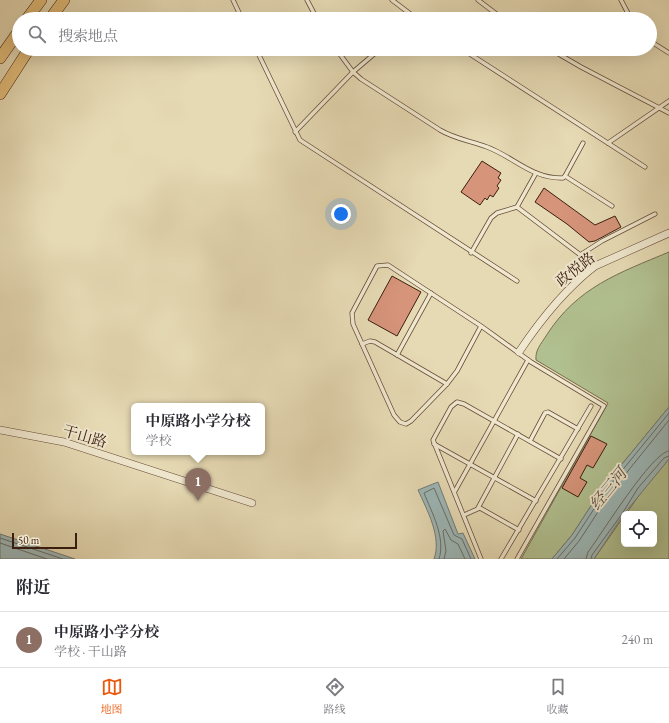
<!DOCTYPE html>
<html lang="zh">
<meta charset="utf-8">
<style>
:root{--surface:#fff;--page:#f7f7f7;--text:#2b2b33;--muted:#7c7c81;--line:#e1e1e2;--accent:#ea580c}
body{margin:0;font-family:"EB Garamond","Noto Serif SC",serif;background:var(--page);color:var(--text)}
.controls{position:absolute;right:12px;bottom:12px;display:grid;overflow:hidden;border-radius:6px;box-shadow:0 4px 16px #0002}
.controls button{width:36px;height:36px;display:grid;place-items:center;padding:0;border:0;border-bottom:1px solid var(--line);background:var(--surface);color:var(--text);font:20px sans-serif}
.scale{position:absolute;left:12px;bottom:10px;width:65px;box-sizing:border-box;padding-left:4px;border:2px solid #3c1e0f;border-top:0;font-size:11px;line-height:14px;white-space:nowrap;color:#3c1e0f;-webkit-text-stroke:3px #efe7ce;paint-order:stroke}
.you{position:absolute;left:341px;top:214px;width:14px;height:14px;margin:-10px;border:3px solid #fff;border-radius:50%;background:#1a73e8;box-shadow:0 0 0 6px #1a73e833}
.badge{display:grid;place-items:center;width:26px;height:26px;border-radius:50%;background:var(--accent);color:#fff;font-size:13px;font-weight:700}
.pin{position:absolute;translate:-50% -33px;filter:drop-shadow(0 1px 2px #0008)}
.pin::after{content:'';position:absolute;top:21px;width:14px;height:12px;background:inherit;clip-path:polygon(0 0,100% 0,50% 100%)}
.popup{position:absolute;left:131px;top:403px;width:134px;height:52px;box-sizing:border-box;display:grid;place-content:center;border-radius:6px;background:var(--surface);filter:drop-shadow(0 1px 3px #0005);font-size:13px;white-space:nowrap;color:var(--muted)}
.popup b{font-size:15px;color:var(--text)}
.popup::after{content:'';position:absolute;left:50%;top:100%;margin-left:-8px;border:8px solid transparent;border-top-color:var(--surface)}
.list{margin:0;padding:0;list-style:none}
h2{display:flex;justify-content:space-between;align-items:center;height:52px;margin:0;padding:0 16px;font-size:17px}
h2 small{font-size:13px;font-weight:400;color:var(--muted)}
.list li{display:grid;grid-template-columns:26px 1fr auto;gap:12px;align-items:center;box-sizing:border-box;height:56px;padding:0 16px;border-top:1px solid var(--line)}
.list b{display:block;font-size:15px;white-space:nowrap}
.list p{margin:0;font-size:13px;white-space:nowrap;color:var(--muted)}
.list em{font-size:13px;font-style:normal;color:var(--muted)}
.icon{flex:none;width:22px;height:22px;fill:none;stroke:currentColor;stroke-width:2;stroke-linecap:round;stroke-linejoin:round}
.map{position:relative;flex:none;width:669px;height:559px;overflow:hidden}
.search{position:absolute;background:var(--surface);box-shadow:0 4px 16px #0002;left:12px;right:12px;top:12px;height:44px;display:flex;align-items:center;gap:10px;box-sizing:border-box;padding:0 14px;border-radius:22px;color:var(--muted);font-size:15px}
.sheet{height:108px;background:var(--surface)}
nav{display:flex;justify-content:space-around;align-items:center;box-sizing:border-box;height:56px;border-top:1px solid var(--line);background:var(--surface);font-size:11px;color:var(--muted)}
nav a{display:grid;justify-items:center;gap:2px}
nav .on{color:var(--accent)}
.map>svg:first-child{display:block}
.green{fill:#b1c090;stroke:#766f50}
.water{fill:#9cb8b9;stroke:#767a75}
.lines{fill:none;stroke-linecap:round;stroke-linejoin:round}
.shore{stroke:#6c6b64;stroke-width:1}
.building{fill:#d6947a;stroke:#3c1e0f}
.service-casing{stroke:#664d38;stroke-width:5}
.minor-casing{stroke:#664d38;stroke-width:8}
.primary-casing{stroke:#3c1e0f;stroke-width:12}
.service{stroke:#efe7ce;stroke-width:3.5}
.minor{stroke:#efe7ce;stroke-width:7}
.primary{stroke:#e3bd7a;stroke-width:11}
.labels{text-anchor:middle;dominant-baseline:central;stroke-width:4;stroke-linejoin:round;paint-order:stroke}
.street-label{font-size:15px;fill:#3c1e0f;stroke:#efe7ce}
.water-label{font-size:16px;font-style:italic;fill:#594c42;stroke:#efe7ce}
</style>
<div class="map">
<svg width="669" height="559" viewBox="0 0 669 559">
<rect width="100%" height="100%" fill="#e6dab4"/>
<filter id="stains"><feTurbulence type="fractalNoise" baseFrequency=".005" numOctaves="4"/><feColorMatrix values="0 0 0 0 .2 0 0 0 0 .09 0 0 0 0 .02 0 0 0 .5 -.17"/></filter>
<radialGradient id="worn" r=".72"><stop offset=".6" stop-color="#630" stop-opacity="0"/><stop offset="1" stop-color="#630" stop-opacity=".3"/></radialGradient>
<g class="green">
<path d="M669,252V407L604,486L572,535L552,559H521L608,403L536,360C535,350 541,344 546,336C577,287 619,273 669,252Z"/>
<path d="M669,459V559H594L624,516V544H654V514H626L642,491Z"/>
</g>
<g class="water">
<path d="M669,407V459L624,514L594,559H552L572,535L604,486Z"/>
<path d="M438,482L458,534L463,533L475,559H434C442,537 427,510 418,490Z"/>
<path d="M0,534L75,559H0Z"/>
</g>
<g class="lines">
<g class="shore">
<path d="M0,538L63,559"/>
<path d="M0,543L47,559"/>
<path d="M439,559C446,538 432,513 424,493L434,488L454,535L462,539L471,559"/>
<path d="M444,559L446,551L443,531L445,529L451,540L458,544L465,559"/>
<path d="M557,559L575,538L607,489L669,413"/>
<path d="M564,559L579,541L611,492L669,420"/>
<path d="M586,559L588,552C601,535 652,452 669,451"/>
<path d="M591,559L592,555L622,514L638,488L664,458L669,456"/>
</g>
</g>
<g class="building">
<path d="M482,161L501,173L498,178L501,180L497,186L499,188L493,197L490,195L487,200L485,198L480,205L461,192Z"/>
<path d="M544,188L595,225L615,216L621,227L595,241L589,242L567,224L535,202Z"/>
<path d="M392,276L421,292L397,336L368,320Z"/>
<path d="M591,436L607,444L593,468L587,465L580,478L587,482L578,497L562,488Z"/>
</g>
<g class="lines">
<g class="service-casing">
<g id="service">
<path d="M233,0L242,19"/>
<path d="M307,0L317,19"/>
<path d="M392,0L417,19"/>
<path d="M478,0L503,19"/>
<path d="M621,0L631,19"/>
<path d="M650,41L669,53"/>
<path d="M256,49L300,140L517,281"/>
<path d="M336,49L353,72L361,79L440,130C455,139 471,141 487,147C514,157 532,179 563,178L565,176L583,143"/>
<path d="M462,49L645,167"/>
<path d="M550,49L581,67L669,113"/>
<path d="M295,132L353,72L380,49"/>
<path d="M608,143L669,101"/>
<path d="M565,176L612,206"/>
<path d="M517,207L595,266"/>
<path d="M471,253L491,218L497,213L517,207L536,173"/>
<path d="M580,255L602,241L655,214"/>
<path d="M481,326L457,371L447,384L411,421L406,424L400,422L394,415L353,324L352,313L377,266L388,265L481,326L531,362L604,406L517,559"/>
<path d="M362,344L370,341L375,342L447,384"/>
<path d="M397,355L431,293"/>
<path d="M530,441L545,413L548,412L578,429"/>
<path d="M434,444L536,501"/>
<path d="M455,491L528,360"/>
<path d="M478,508L518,434"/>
<path d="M464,515L480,508L519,530"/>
<path d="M481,559L433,440L451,407L457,402L464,404L561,459"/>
<path d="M501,559L591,406"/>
</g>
</g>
<g class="minor-casing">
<g id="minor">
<path d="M519,352C541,319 564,290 595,266L669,233"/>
<path d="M0,430L64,442L252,503"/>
</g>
</g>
<g class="primary-casing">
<g id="primary">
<path d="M27,19L41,0"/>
<path d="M50,19L64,0"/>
<path d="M0,58L19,31"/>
<path d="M0,94L29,49"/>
</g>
</g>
<use href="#service" class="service"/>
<use href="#minor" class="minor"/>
<use href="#primary" class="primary"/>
</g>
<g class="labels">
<g class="street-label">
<text transform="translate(575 269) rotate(-38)">政悦路</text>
<text transform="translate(85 436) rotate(16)">干山路</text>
</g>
<g class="water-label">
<text transform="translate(608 489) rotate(-51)">经三河</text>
</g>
</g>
<rect width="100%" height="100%" filter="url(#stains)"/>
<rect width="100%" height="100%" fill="url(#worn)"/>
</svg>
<div class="controls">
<button><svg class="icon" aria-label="locate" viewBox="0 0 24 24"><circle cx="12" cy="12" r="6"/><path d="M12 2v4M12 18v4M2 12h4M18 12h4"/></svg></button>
</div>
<div class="scale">50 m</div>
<div class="you"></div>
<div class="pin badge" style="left:198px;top:501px;background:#8d6e63">1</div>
<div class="popup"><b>中原路小学分校</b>学校</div>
<div class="search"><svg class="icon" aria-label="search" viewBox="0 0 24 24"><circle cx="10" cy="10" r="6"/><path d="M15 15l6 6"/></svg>搜索地点</div>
</div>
<section class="sheet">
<h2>附近<small></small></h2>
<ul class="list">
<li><span class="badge" style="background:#8d6e63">1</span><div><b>中原路小学分校</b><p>学校 · 干山路</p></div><em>240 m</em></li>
</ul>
</section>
<nav>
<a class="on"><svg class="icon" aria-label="map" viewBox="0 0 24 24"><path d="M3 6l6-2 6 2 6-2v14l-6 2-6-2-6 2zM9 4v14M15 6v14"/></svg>地图</a>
<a><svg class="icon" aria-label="directions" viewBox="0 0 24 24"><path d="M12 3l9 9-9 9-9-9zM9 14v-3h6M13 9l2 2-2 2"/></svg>路线</a>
<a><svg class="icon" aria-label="saved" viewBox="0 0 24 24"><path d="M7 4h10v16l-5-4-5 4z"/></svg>收藏</a>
</nav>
